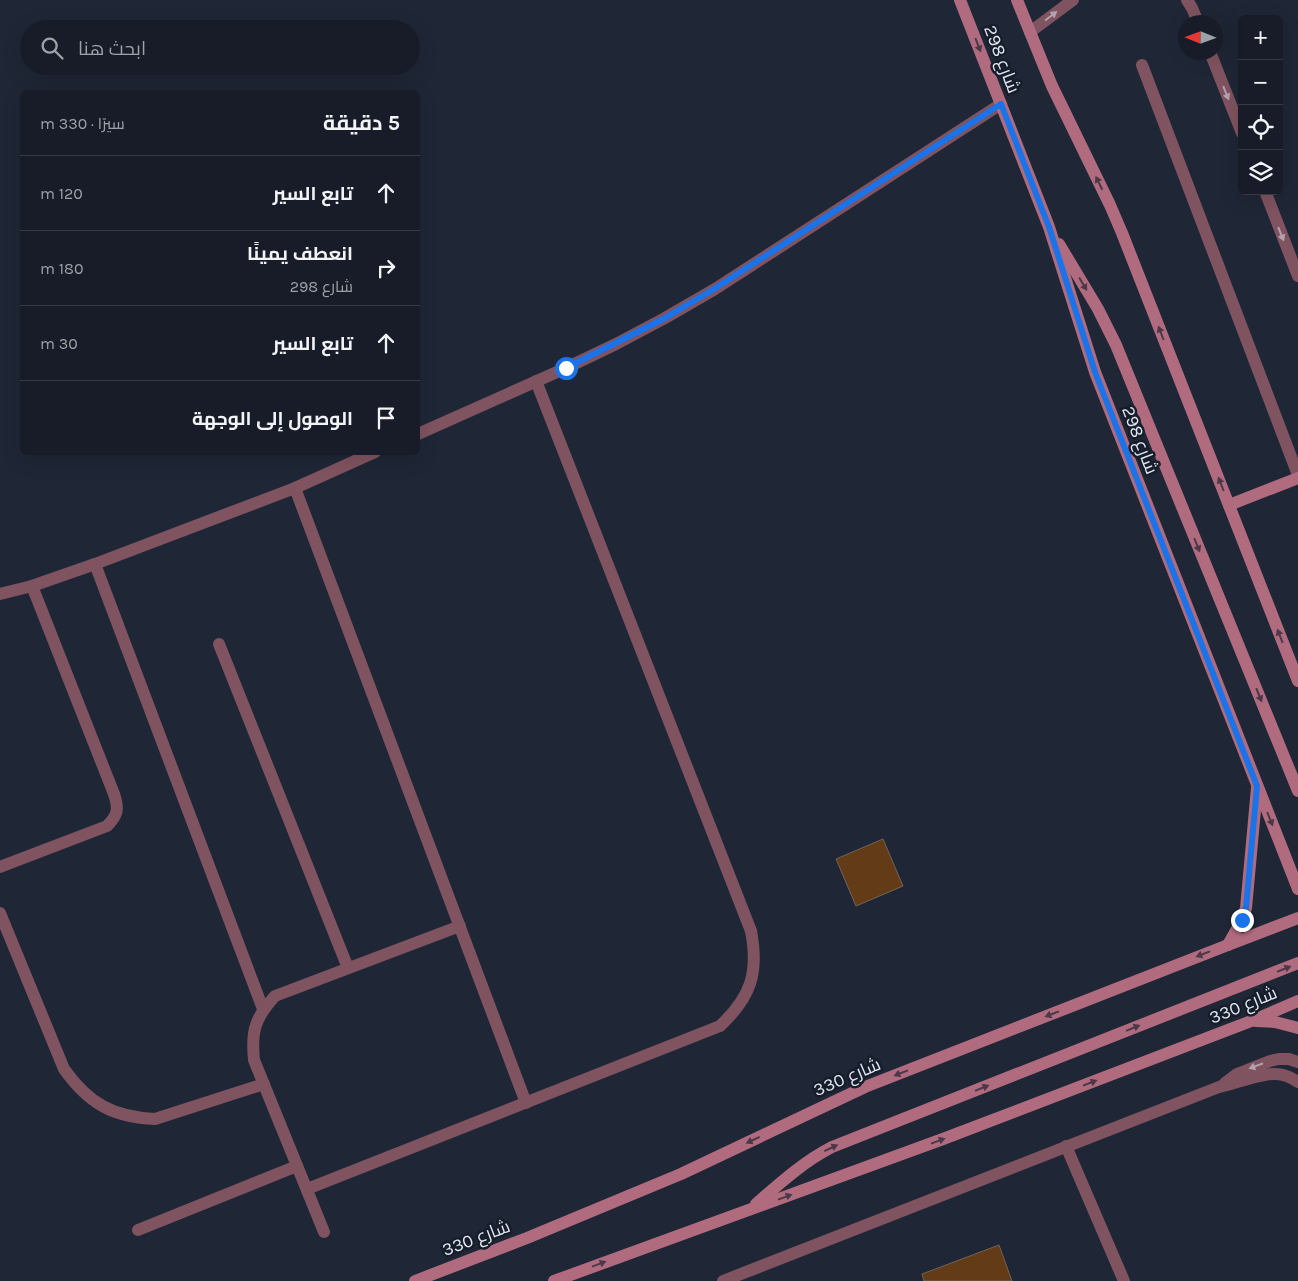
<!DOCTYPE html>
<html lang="ar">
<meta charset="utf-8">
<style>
:root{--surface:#171c28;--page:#202530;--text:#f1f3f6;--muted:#9ea1a8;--line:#363a45}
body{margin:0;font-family:Karla,Cairo,sans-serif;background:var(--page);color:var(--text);direction:rtl}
.controls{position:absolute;right:15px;top:15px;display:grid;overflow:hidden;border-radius:8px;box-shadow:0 5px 20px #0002}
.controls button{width:45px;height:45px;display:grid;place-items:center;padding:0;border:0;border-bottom:1px solid var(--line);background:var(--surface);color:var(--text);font:25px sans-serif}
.compass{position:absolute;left:1178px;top:15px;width:45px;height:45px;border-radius:50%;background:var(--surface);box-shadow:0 5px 20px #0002;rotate:271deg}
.stop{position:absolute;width:15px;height:15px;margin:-11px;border:4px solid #1a73e8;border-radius:50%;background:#fff}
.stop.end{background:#1a73e8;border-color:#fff;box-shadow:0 1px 5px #0008}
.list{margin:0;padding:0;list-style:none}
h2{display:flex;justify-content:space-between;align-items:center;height:65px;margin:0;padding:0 20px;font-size:21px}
h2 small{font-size:16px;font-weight:400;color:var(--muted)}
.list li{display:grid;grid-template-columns:32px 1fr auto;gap:15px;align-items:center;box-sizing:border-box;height:75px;padding:0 20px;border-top:1px solid var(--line)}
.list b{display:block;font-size:19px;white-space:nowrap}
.list p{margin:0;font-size:16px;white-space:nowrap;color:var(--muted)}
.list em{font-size:16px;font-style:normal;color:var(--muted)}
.icon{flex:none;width:28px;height:28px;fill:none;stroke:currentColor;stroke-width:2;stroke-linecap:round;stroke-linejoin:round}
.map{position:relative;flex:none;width:1298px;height:1281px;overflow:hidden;direction:ltr}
.search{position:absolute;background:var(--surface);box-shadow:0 5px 20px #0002;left:20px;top:20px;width:400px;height:55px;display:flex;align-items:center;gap:12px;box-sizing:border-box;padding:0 18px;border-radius:28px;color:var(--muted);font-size:19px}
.panel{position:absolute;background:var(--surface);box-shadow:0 5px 20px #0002;left:20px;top:90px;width:400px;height:365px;border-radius:8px;direction:rtl}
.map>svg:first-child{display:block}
.building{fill:#633b17;stroke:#736356}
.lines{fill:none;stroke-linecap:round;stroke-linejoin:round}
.lane{stroke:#7f535f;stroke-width:12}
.street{stroke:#7f535f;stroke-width:12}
.secondary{stroke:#b06b7f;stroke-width:12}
.oneway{fill:#b4a3ae}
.oneway2{fill:#4c3848}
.route{stroke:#1a73e8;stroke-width:6}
.labels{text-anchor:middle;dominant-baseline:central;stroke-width:5;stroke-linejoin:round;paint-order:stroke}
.street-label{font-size:18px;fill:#e0e5ef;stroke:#161d2b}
</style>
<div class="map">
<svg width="1298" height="1281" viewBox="0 0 1298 1281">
<rect width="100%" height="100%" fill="#1f2635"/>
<g class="building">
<path d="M883,839L903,886L856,906L836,859Z"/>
<path d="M999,1245L1012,1281H924L922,1274Z"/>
</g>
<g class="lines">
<g class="lane">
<path d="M1187,0L1192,8L1198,22"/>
<path d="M1030,32L1073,0"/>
<path d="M1210,52L1242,133"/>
<path d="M1142,65L1298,475"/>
<path d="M1265,191L1298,276"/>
<path d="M418,434L566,368L616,344L665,318L715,289L1001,104"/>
<path d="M295,488L526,1103"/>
<path d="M95,564L263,1009"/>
<path d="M0,594L32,586L95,564L295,488L375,452"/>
<path d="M219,644L348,968"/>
<path d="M0,867L107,826C118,815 119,809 114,794L32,586"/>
<path d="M0,913L64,1069C89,1104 113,1117 155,1119L264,1084"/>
<path d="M307,1189L720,1026C751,997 759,973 751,931L536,381"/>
<path d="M138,1230L297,1166"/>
<path d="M324,1232L254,1060C251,1031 255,1018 275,996L460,926"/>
</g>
<g class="street">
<path d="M1225,1083L1237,1074L1270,1061L1279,1059H1289L1298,1062"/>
<path d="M1066,1146L1124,1281"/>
<path d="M723,1281L1219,1087C1234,1084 1262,1073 1276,1074C1284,1074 1292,1078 1298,1082"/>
</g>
<g class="secondary">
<path d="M960,0L1049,227L1095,372L1298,889"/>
<path d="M1017,0L1052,86L1110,205L1122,233L1298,681"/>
<path d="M1059,244L1098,309L1116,345L1298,791"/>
<path d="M1229,505L1298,478"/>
<path d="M1228,945L1242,920L1246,908L1257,788"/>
<path d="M1256,1021L1275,1022L1298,1028"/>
<path d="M756,1204C780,1183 803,1162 832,1147L1298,963"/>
<path d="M415,1281L527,1238L681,1174L865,1087L1228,945L1298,918"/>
<path d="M554,1281L943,1139L1254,1020L1298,1001"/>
</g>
</g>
<defs><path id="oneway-solid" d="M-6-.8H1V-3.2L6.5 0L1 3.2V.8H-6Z" transform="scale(1.25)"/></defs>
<g class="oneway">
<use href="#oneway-solid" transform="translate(1051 16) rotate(-37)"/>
<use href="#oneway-solid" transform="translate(1226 93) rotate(68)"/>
<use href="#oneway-solid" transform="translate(1281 234) rotate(68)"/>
<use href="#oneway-solid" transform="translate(1256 1066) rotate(160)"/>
</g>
<g class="oneway2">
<use href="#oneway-solid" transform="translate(978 45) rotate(69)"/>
<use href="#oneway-solid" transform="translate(1099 183) rotate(-116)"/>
<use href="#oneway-solid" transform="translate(1083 284) rotate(59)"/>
<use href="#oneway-solid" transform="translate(1161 333) rotate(-111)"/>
<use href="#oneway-solid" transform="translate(1221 484) rotate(-111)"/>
<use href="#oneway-solid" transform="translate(1197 545) rotate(68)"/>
<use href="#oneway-solid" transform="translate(1280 636) rotate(-111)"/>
<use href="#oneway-solid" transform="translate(1259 695) rotate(68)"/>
<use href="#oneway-solid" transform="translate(1270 819) rotate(68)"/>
<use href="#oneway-solid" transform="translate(1203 954) rotate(159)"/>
<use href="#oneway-solid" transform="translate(1284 969) rotate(-22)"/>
<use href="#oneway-solid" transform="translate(1052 1014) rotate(159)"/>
<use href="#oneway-solid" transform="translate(1133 1028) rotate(-22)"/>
<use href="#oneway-solid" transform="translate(901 1073) rotate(159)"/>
<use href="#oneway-solid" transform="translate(1090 1083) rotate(-21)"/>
<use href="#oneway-solid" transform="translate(982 1088) rotate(-22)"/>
<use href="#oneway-solid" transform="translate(753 1140) rotate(155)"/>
<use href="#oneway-solid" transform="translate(938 1141) rotate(-20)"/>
<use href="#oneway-solid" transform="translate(831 1148) rotate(-25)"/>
<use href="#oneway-solid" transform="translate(785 1197) rotate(-20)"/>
<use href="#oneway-solid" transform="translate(599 1264) rotate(-20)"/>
</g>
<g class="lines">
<path class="route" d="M566,368L665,318L714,289L1001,104L1049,227L1095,372L1257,786L1246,908L1242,920"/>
</g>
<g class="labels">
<g class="street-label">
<text transform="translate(1002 59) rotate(69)">شارع 298</text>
<text transform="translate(1140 440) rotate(69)">شارع 298</text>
<text transform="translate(1243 1005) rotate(-22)">شارع 330</text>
<text transform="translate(847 1077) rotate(-23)">شارع 330</text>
<text transform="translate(476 1238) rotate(-21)">شارع 330</text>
</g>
</g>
</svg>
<div class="controls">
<button>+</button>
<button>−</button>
<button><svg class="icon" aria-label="locate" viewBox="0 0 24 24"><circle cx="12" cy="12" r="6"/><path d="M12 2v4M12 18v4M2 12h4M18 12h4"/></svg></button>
<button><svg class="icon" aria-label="layers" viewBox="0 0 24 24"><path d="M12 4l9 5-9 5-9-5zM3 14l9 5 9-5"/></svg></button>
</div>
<svg class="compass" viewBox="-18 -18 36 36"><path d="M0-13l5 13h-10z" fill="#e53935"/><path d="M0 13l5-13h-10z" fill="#9ea1a8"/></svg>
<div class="stop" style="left:566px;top:368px"></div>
<div class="stop end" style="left:1242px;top:920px"></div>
<div class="search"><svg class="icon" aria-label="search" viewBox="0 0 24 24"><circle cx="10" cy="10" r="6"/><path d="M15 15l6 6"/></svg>ابحث هنا</div>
<section class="panel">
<h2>5 دقيقة<small>سيرًا · 330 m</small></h2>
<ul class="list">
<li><svg class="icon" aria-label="ahead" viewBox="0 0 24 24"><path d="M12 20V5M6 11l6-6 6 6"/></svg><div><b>تابع السير</b></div><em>120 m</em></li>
<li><svg class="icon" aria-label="right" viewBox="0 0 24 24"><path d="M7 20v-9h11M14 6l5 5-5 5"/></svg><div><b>انعطف يمينًا</b><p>شارع 298</p></div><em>180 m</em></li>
<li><svg class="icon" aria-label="ahead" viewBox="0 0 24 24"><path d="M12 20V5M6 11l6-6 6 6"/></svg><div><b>تابع السير</b></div><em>30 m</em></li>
<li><svg class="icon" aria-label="arrive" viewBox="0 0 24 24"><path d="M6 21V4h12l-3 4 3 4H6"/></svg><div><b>الوصول إلى الوجهة</b></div></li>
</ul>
</section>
</div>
